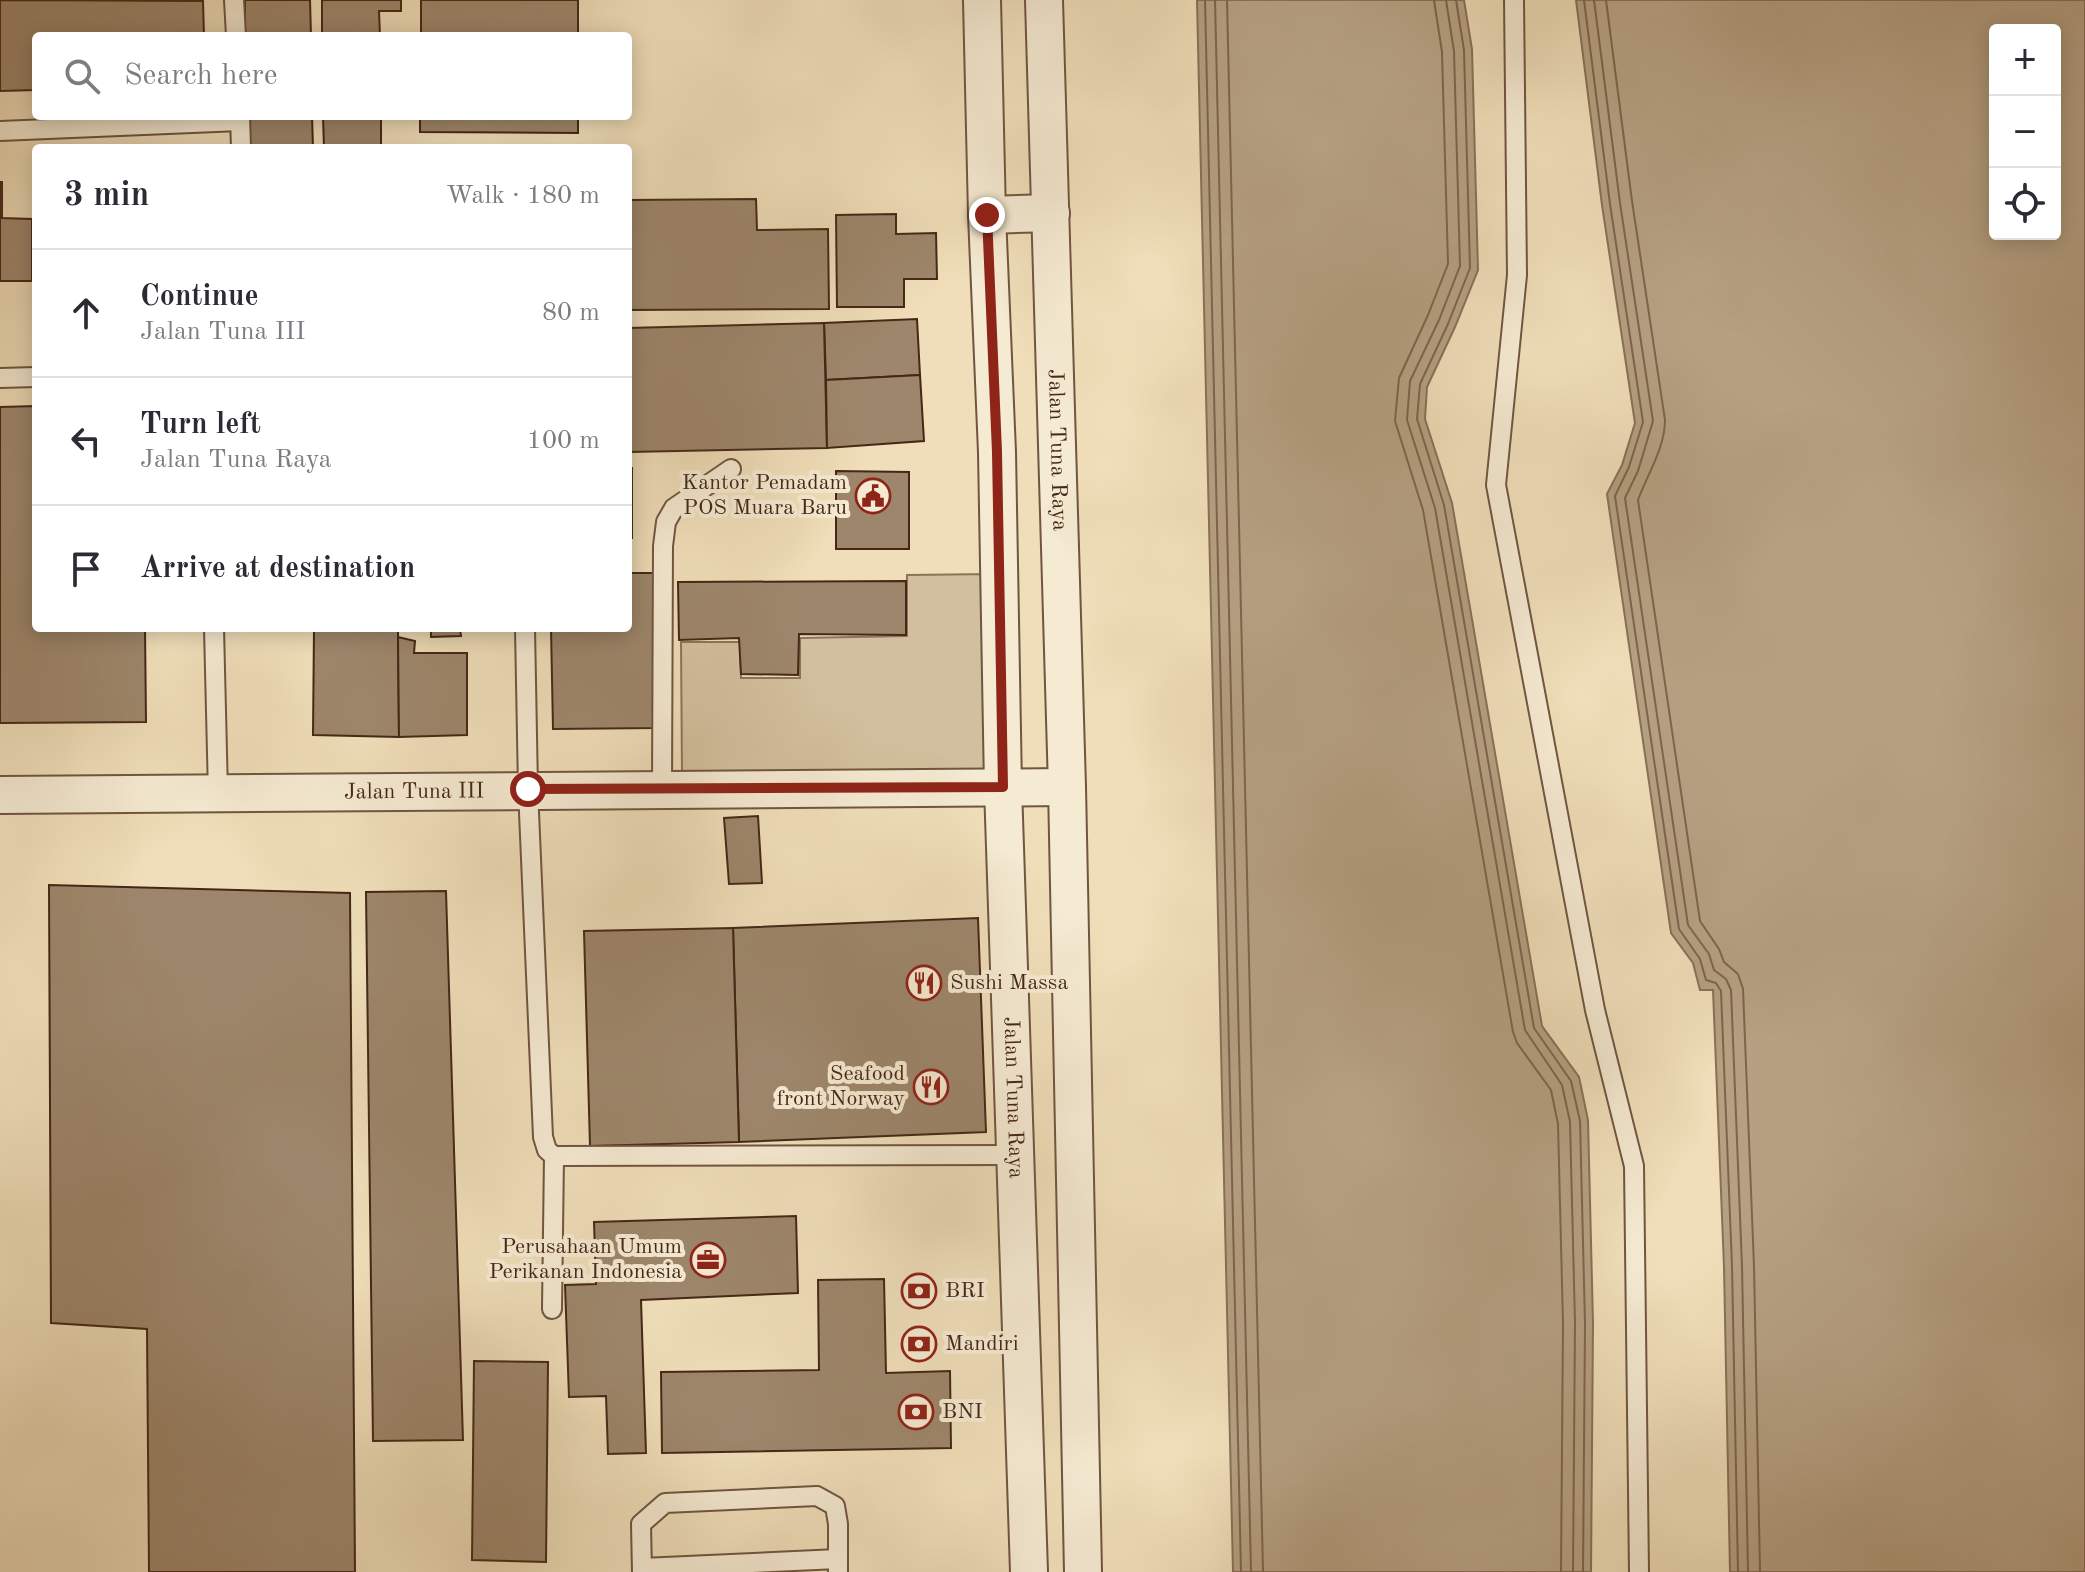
<!DOCTYPE html>
<meta charset="utf-8">
<style>
:root{--surface:#fff;--page:#f7f7f7;--text:#2b2b33;--muted:#7c7c81;--line:#e1e1e2}
body{margin:0;font-family:"Old Standard TT",serif;background:var(--page);color:var(--text)}
.controls{position:absolute;right:24px;top:24px;display:grid;overflow:hidden;border-radius:8px;box-shadow:0 4px 20px #0003}
.controls button{width:72px;height:72px;display:grid;place-items:center;padding:0;border:0;border-bottom:2px solid var(--line);background:var(--surface);color:var(--text);font:40px sans-serif}
.stop{position:absolute;width:24px;height:24px;margin:-18px;border:6px solid #8f2418;border-radius:50%;background:#fff}
.stop.end{background:#8f2418;border-color:#fff;box-shadow:0 2px 8px #0008}
.list{margin:0;padding:0;list-style:none}
h2{display:flex;justify-content:space-between;align-items:center;height:104px;margin:0;padding:0 32px;font-size:34px}
h2 small{font-size:26px;font-weight:400;color:var(--muted)}
.list li{display:grid;grid-template-columns:52px 1fr auto;gap:24px;align-items:center;box-sizing:border-box;height:128px;padding:0 32px;border-top:2px solid var(--line)}
.list b{display:block;font-size:30px;white-space:nowrap}
.list p{margin:0;font-size:26px;white-space:nowrap;color:var(--muted)}
.list em{font-size:26px;font-style:normal;color:var(--muted)}
.icon{flex:none;width:44px;height:44px;fill:none;stroke:currentColor;stroke-width:2;stroke-linecap:round;stroke-linejoin:round}
.map{position:relative;flex:none;width:2085px;height:1572px;overflow:hidden}
.search{position:absolute;background:var(--surface);box-shadow:0 4px 20px #0003;left:32px;top:32px;width:600px;height:88px;display:flex;align-items:center;gap:20px;box-sizing:border-box;padding:0 28px;border-radius:8px;color:var(--muted);font-size:30px}
.panel{position:absolute;background:var(--surface);box-shadow:0 4px 20px #0003;left:32px;top:144px;width:600px;height:488px;border-radius:8px}
.map>svg:first-child{display:block}
.green{fill:#d2bf9d;stroke:#8c735a;stroke-width:2}
.water{fill:#b5a082;stroke:#887057;stroke-width:2;fill-rule:evenodd}
.lines{fill:none;stroke-linecap:round;stroke-linejoin:round}
.shore{stroke:#7d644c;stroke-width:2}
.building{fill:#9d866b;stroke:#452717;stroke-width:2}
.service-casing{stroke:#705540;stroke-width:22}
.minor-casing{stroke:#705540;stroke-width:40}
.service{stroke:#f5ead2;stroke-width:18}
.minor{stroke:#f5ead2;stroke-width:36}
.route{stroke:#8f2418;stroke-width:10}
.labels{text-anchor:middle;dominant-baseline:central;stroke-width:8;stroke-linejoin:round;paint-order:stroke}
.street-label{font-size:22px;fill:#452717;stroke:#f5ead2}
.poi-label{font-size:22px;fill:#452717;stroke:#f5ead2;text-anchor:start}
</style>
<div class="map">
<svg width="2085" height="1572" viewBox="0 0 2085 1572">
<rect width="100%" height="100%" fill="#efdeb9"/>
<filter id="stains"><feTurbulence type="fractalNoise" baseFrequency=".0025" numOctaves="4"/><feColorMatrix values="0 0 0 0 .2 0 0 0 0 .09 0 0 0 0 .02 0 0 0 .5 -.17"/></filter>
<radialGradient id="worn" r=".72"><stop offset=".6" stop-color="#630" stop-opacity="0"/><stop offset="1" stop-color="#630" stop-opacity=".3"/></radialGradient>
<path class="green" d="M994,574L996,772L682,774L681,642H740L741,678H800V638L907,636V575Z"/>
<g class="water">
<path d="M1197,0H1464L1472,49L1478,270L1455,327L1427,387L1425,419L1452,503L1542,1026L1579,1077L1588,1120L1593,1323L1591,1572H1233Z"/>
<path d="M1576,0H2085V1572H1730L1724,1267L1713,990H1700L1693,963L1671,933L1607,494L1622,465L1635,423L1602,205ZM1995,30H2055V234H1995Z"/>
</g>
<g class="lines">
<g class="shore">
<path d="M1205,0L1241,1572"/>
<path d="M1215,0L1251,1572"/>
<path d="M1227,0L1263,1572"/>
<path d="M1434,0L1442,52L1448,264L1428,315L1399,378L1395,421L1423,510L1513,1032L1517,1043L1551,1090L1558,1124L1563,1324L1561,1572"/>
<path d="M1446,0L1454,51L1460,266L1439,320L1410,381L1407,420L1435,508L1525,1030L1562,1085L1570,1122L1575,1323L1573,1572"/>
<path d="M1456,0L1464,50L1470,268L1448,324L1420,384L1417,419L1444,505L1534,1028L1571,1081L1580,1121L1585,1323L1583,1572"/>
<path d="M1584,0L1610,204L1643,422L1629,467L1615,496L1679,929L1700,959L1706,980L1716,983L1721,991L1732,1266L1738,1572"/>
<path d="M1594,0L1620,203L1653,421L1638,471L1625,498L1688,925L1709,954L1714,970L1726,979L1731,990L1742,1266L1748,1572"/>
<path d="M1606,0L1632,201L1665,420C1665,448 1647,475 1638,500L1700,921L1719,949L1724,962L1738,974L1743,989L1754,1266L1760,1572"/>
</g>
</g>
<g class="building">
<path d="M0,0L203,1L204,36H36V90L0,91Z"/>
<path d="M245,0H310L311,36H245Z"/>
<path d="M322,0H401V11H379L380,36H322Z"/>
<rect x="421" y="0" width="157" height="36"/>
<path d="M247,116H312L313,148H247Z"/>
<path d="M323,116H381V148H324Z"/>
<path d="M420,116H578V133L420,132Z"/>
<path d="M0,182H2V218L32,219V281H0Z"/>
<path d="M756,199L757,230L828,229L829,309L628,310V200Z"/>
<path d="M896,214V234L936,233L937,279H904V307H837L836,215Z"/>
<path d="M917,319L920,375L826,380L824,323Z"/>
<path d="M824,323L827,448L629,452L628,328Z"/>
<path d="M920,375L924,441L827,448L826,380Z"/>
<path d="M36,406V628H145L146,722L0,723V407Z"/>
<rect x="628" y="468" width="4" height="70"/>
<path d="M836,471L909,472V549H836Z"/>
<path d="M628,573H659L656,728L553,729L551,628H628Z"/>
<path d="M906,581V635L799,634L798,675L741,674L739,638L679,640L678,582Z"/>
<path d="M314,628H398L399,737L313,735Z"/>
<path d="M431,628H460L461,636L431,637Z"/>
<path d="M398,637L415,641L414,653H467V735L399,737Z"/>
<path d="M758,816L762,883L729,884L724,818Z"/>
<path d="M49,885L350,893L355,1572H149L147,1329L51,1323Z"/>
<path d="M446,891L463,1440L373,1441L366,892Z"/>
<path d="M978,918L986,1132L739,1142L733,928Z"/>
<path d="M733,928L739,1142L590,1146L584,931Z"/>
<path d="M796,1216L798,1293L641,1300L646,1453L608,1454L606,1396L569,1397L565,1285L596,1284L594,1222Z"/>
<path d="M884,1279L886,1373L950,1371L951,1448L662,1453L661,1372L819,1370L818,1280Z"/>
<path d="M474,1361L548,1362L546,1562L472,1560Z"/>
</g>
<g class="lines">
<g class="service-casing">
<g id="service">
<path d="M234,0L236,36"/>
<path d="M1514,0L1517,275L1496,485L1595,1010L1634,1166L1639,1572"/>
<path d="M240,116L241,148"/>
<path d="M0,131L240,121"/>
<path d="M0,378L36,377"/>
<path d="M214,628L218,794"/>
<path d="M525,628L528,789L543,1137L547,1150L554,1156L1015,1155"/>
<path d="M662,789L663,546L666,522L674,508L731,469"/>
<path d="M552,1309L554,1156"/>
<path d="M642,1568L838,1559"/>
<path d="M642,1572L641,1524L665,1503L817,1496L835,1506L838,1524V1572"/>
</g>
</g>
<g class="minor-casing">
<g id="minor">
<path id="s1" d="M982,0L987,215L997,452L1003,787L1029,1572"/>
<path id="s2" d="M1044,0L1067,787L1083,1572"/>
<path d="M987,215L1051,213"/>
<path id="s3" d="M0,795L1067,787"/>
</g>
</g>
<use href="#service" class="service"/>
<use href="#minor" class="minor"/>
</g>
<g class="lines">
<path class="route" d="M528,789L1003,787L997,452L987,215"/>
</g>
<defs>
<g id="civic-ring" transform="scale(1.8)"><circle r="9.5" fill="#f5ead2" stroke="#8f2418" stroke-width="1.5"/><path d="M-.6-6.5H3V-4.5H.6V-3L4-1V1h2V6H-6V1h2V-1L-.6-3ZM-1.2 2.5V6h2.4V2.5Z" fill="#8f2418"/></g>
<g id="restaurant-ring" transform="scale(1.8)"><circle r="9.5" fill="#f5ead2" stroke="#8f2418" stroke-width="1.5"/><path d="M-5-6h1v4h1v-4h1v4h1v-4h1v5L-1.5 .5V6h-2V.5L-5-1ZM5-6V6H3V1.5H1.5Q1.5-4 5-6Z" fill="#8f2418"/></g>
<g id="office-ring" transform="scale(1.8)"><circle r="9.5" fill="#f5ead2" stroke="#8f2418" stroke-width="1.5"/><path d="M-6-3h4V-5.5h4V-3h4V5H-6ZM-1-4.5V-3h2v-1.5ZM-6 0V1H6V0Z" fill="#8f2418"/></g>
<g id="bank-ring" transform="scale(1.8)"><circle r="9.5" fill="#f5ead2" stroke="#8f2418" stroke-width="1.5"/><path d="M-6-4H6V4H-6ZM0-2.3a2.3 2.3 0 1 0 0 4.6a2.3 2.3 0 1 0 0-4.6Z" fill="#8f2418"/></g>
</defs>
<g fill-rule="evenodd">
<use href="#civic-ring" x="873" y="496"/>
<use href="#restaurant-ring" x="924" y="983"/>
<use href="#restaurant-ring" x="931" y="1087"/>
<use href="#office-ring" x="708" y="1260"/>
<use href="#bank-ring" x="919" y="1291"/>
<use href="#bank-ring" x="919" y="1344"/>
<use href="#bank-ring" x="916" y="1412"/>
</g>
<g class="labels">
<g class="street-label">
<text stroke="none"><textPath href="#s2" startOffset="450">Jalan Tuna Raya</textPath></text>
<text stroke="none"><textPath href="#s3" startOffset="414">Jalan Tuna III</textPath></text>
<text stroke="none"><textPath href="#s1" startOffset="1098">Jalan Tuna Raya</textPath></text>
</g>
<g class="poi-label">
<text x="847" y="483" text-anchor="end">Kantor Pemadam<tspan x="847" dy="25">POS Muara Baru</tspan></text>
<text x="950" y="983">Sushi Massa</text>
<text x="905" y="1074" text-anchor="end">Seafood<tspan x="905" dy="25">front Norway</tspan></text>
<text x="682" y="1247" text-anchor="end">Perusahaan Umum<tspan x="682" dy="25">Perikanan Indonesia</tspan></text>
<text x="945" y="1291">BRI</text>
<text x="945" y="1344">Mandiri</text>
<text x="942" y="1412">BNI</text>
</g>
</g>
<rect width="100%" height="100%" filter="url(#stains)"/>
<rect width="100%" height="100%" fill="url(#worn)"/>
</svg>
<div class="controls">
<button>+</button>
<button>−</button>
<button><svg class="icon" aria-label="locate" viewBox="0 0 24 24"><circle cx="12" cy="12" r="6"/><path d="M12 2v4M12 18v4M2 12h4M18 12h4"/></svg></button>
</div>
<div class="stop" style="left:528px;top:789px"></div>
<div class="stop end" style="left:987px;top:215px"></div>
<div class="search"><svg class="icon" aria-label="search" viewBox="0 0 24 24"><circle cx="10" cy="10" r="6"/><path d="M15 15l6 6"/></svg>Search here</div>
<section class="panel">
<h2>3 min<small>Walk · 180 m</small></h2>
<ul class="list">
<li><svg class="icon" aria-label="ahead" viewBox="0 0 24 24"><path d="M12 20V5M6 11l6-6 6 6"/></svg><div><b>Continue</b><p>Jalan Tuna III</p></div><em>80 m</em></li>
<li><svg class="icon" aria-label="left" viewBox="0 0 24 24"><path d="M17 20v-9H6M10 6l-5 5 5 5"/></svg><div><b>Turn left</b><p>Jalan Tuna Raya</p></div><em>100 m</em></li>
<li><svg class="icon" aria-label="arrive" viewBox="0 0 24 24"><path d="M6 21V4h12l-3 4 3 4H6"/></svg><div><b>Arrive at destination</b></div></li>
</ul>
</section>
</div>
